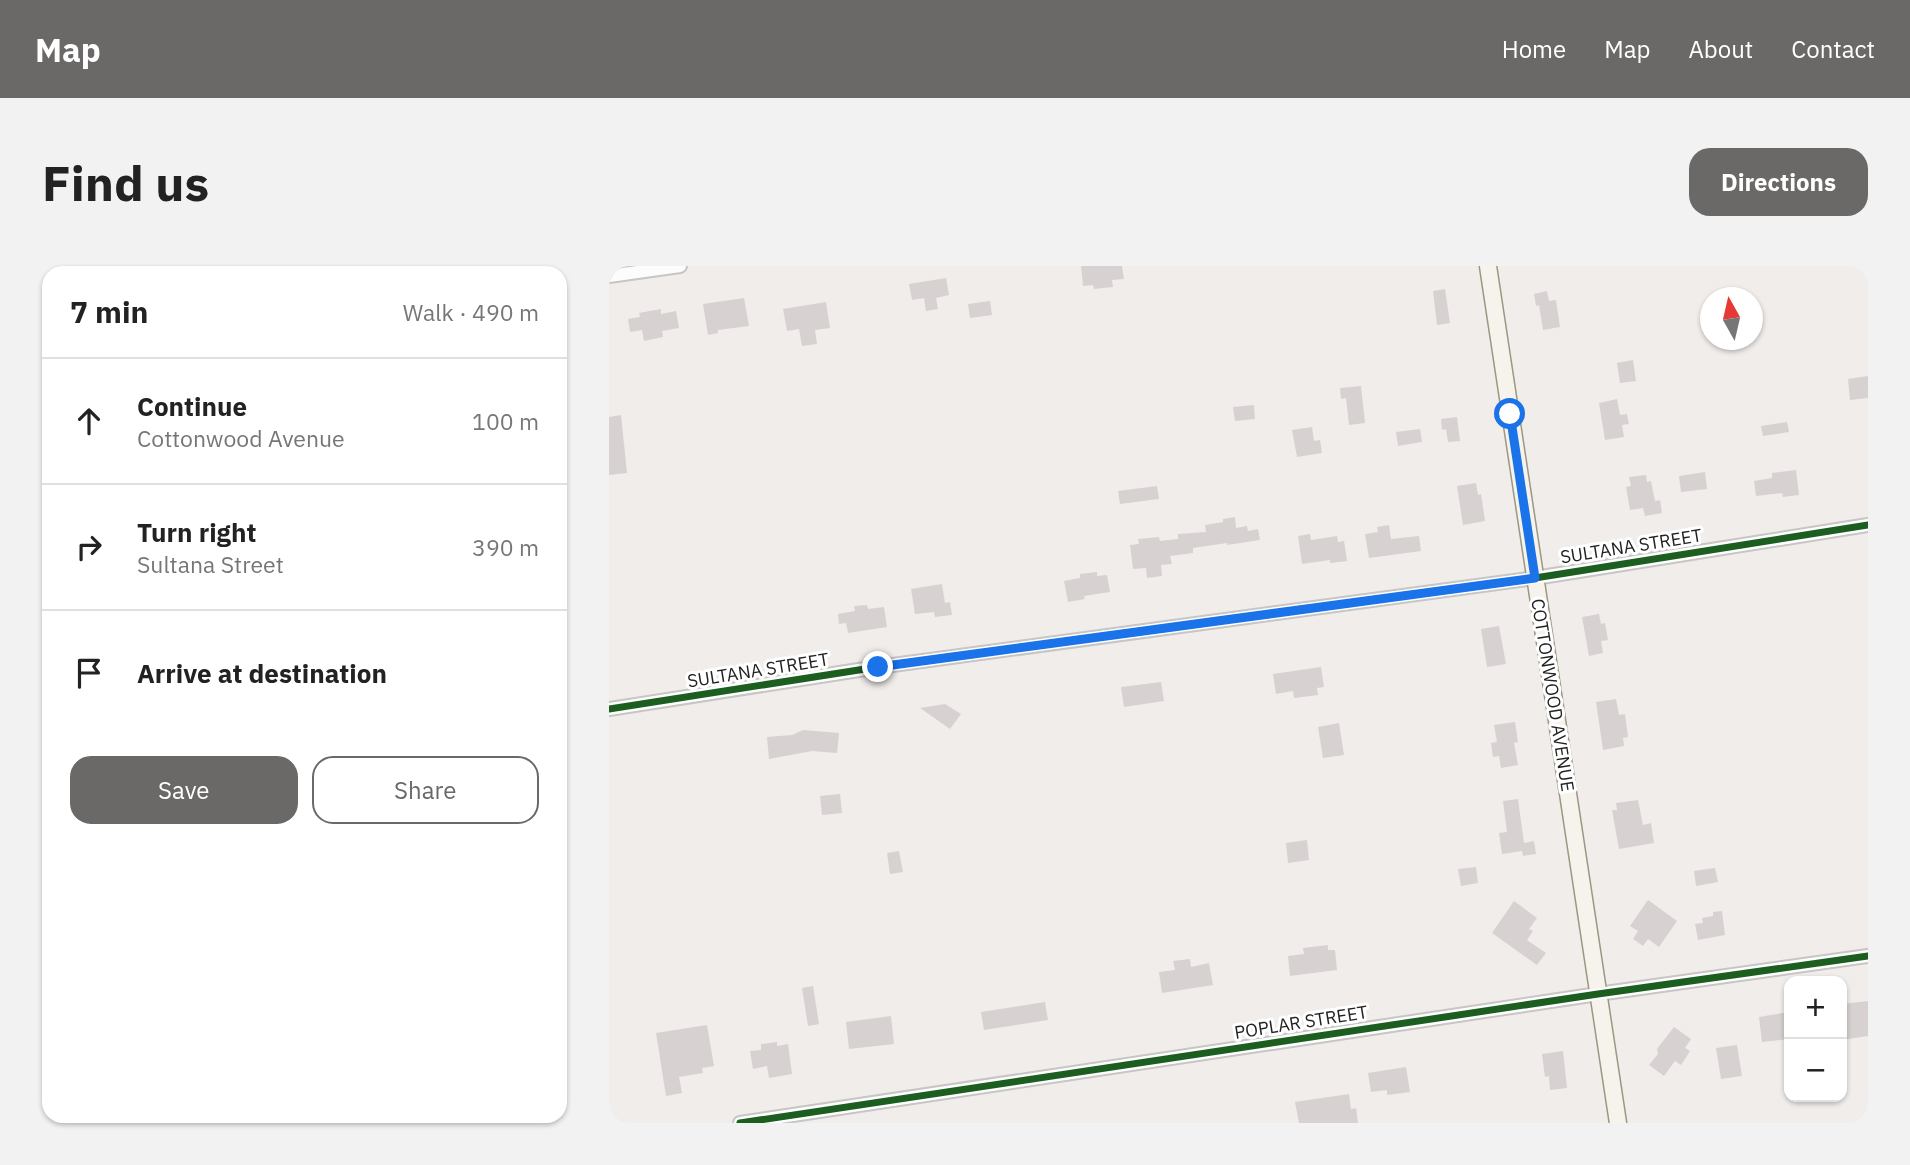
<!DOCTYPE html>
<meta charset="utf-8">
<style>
:root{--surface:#fff;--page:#f2f2f2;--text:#222;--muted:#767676;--line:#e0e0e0;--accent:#6a6968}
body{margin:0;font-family:"IBM Plex Sans",sans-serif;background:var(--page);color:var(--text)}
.controls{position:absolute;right:21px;bottom:21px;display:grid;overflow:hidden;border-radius:14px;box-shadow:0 2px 5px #0004}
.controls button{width:63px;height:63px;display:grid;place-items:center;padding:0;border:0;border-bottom:2px solid var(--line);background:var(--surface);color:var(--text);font:35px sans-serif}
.compass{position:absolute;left:1091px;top:21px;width:63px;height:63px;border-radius:50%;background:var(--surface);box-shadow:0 2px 5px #0004;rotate:352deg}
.stop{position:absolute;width:21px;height:21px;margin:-16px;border:5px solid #1a73e8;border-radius:50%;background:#fff}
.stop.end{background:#1a73e8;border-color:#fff;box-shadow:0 2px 7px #0008}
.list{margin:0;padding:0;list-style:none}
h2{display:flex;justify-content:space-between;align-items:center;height:91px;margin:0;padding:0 28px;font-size:30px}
h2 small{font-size:23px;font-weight:400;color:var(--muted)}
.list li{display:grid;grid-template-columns:46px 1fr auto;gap:21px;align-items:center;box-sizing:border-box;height:126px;padding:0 28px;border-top:2px solid var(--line)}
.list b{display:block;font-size:26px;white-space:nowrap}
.list p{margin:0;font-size:23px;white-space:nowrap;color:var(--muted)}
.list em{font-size:23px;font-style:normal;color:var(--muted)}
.actions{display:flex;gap:14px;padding:21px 28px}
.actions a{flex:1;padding:16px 0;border:2px solid var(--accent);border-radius:21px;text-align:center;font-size:24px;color:var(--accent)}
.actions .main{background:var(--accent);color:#fff}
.icon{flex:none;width:38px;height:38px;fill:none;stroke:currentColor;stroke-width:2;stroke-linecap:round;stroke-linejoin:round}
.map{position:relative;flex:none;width:1259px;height:857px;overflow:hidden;border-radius:21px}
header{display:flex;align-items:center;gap:42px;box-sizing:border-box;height:98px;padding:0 35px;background:var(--accent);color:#fff}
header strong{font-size:33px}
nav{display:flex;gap:38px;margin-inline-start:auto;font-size:24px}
.intro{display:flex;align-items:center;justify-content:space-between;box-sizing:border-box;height:168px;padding:0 42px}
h1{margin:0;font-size:49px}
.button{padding:18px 32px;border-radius:21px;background:var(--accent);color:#fff;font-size:24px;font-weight:700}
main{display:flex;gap:42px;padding:0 42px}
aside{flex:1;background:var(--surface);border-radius:21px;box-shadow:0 2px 5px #0004}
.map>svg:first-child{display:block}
.building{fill:#d7d2d1}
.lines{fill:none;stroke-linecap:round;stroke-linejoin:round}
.street-casing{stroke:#c7c6c5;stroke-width:16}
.secondary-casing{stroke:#9c9781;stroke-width:19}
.street{stroke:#fdfcfc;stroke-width:12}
.secondary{stroke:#f5f3ec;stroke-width:16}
.cycleway-casing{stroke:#fff;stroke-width:11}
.cycleway{stroke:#1b5e20;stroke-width:7}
.route{stroke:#1a73e8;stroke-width:9}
.labels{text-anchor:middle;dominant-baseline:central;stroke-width:6;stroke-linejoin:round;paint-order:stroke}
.street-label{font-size:18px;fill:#222;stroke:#fff}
</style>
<header>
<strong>Map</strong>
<nav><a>Home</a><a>Map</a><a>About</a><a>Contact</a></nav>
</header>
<div class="intro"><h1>Find us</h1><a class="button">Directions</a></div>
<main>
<aside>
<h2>7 min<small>Walk · 490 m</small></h2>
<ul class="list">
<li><svg class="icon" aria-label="ahead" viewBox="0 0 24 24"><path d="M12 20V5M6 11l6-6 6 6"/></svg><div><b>Continue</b><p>Cottonwood Avenue</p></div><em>100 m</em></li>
<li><svg class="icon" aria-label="right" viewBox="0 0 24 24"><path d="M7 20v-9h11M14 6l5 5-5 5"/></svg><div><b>Turn right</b><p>Sultana Street</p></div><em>390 m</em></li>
<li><svg class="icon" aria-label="arrive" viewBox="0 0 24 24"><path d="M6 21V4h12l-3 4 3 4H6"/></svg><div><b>Arrive at destination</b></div></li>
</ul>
<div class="actions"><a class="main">Save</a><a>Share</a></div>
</aside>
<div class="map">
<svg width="1259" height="857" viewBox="0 0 1259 857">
<rect width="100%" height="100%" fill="#f0edeb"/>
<g class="building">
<path d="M472,0H513L515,13L503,14L504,21L485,23L484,19L474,20Z"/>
<path d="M337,12L340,29L327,32L329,43L317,45L315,32L303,34L300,18Z"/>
<path d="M836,23L841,57L828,59L824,25Z"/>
<path d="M938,25L940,35L947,34L951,61L934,64L930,39L927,40L925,28Z"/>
<path d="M135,32L140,60L109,64V67L99,69L94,38Z"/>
<path d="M381,35L383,49L361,52L359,38Z"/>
<path d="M217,36L221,62L206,64L208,78L193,80L190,63L178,65L174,43Z"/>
<path d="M52,43V48L67,45L70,62L53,65L54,71L35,75L33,64L21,66L19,53L31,51L30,47Z"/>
<path d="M1024,94L1027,115L1011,117L1008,97Z"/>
<path d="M1259,110V132L1241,134L1239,113Z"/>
<path d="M752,120L756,157L740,159L737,132L732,133L731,122Z"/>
<path d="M1008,133L1011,149L1018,148L1020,158L1013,159L1015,171L996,174L990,137Z"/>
<path d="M645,139L646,153L626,155L624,141Z"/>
<path d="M12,149L18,207L0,209V151Z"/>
<path d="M848,151L851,175L839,176L837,163L833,164L832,153Z"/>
<path d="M1178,156L1180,166L1154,170L1152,160Z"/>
<path d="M703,161L705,175L711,174L713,187L688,191L683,164Z"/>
<path d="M811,163L813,176L789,180L787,166Z"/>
<path d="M1187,204L1190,229L1174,231L1173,227L1147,230L1145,215L1163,212V207Z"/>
<path d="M1096,206L1098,223L1072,226L1070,210Z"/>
<path d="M1037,209L1038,216L1042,215L1046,235L1051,234L1053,247L1036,250L1034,242L1021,244L1017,221L1022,220L1020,211Z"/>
<path d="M867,217L869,229L872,228L876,255L854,259L848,220Z"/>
<path d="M548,220L550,233L511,238L509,225Z"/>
<path d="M626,251L627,262L638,260L639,265L649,263L651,274L618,279V277L584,282V287L561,290L563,298L552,299L553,310L538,312L537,302L524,303L521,279L530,278L529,273L550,271L551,275L569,273V268L597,266L596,259L614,256V253Z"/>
<path d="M780,259L782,273L810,270L812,285L760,292L756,268L769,266L768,261Z"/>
<path d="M701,268L702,274L728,270L729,276L735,275L738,295L721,297V294L693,298L689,270Z"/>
<path d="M488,306V310L498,309L501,326L475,330L476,333L459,336L455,315L471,312V308Z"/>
<path d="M333,318L336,337L341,336L343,349L326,351L325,346L306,348L302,323Z"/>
<path d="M258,339L259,343L275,341L278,361L239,367L237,357L230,358L229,348L246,345L245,340Z"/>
<path d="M990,348L992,358L996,357L999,374L992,375L994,387L980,390L973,351Z"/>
<path d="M890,360L897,398L878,401L872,363Z"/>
<path d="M712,401L715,421L708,422L709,429L685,432L684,425L667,428L664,408Z"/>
<path d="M552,416L555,435L515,441L512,421Z"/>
<path d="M1007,433L1010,449L1016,448L1019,471L1014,472L1015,480L994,484L987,436Z"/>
<path d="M336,438L352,448L341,463L311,442Z"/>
<path d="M906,456L909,476L905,477L909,499L892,502L890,490L884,491L882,477L888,476L885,459Z"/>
<path d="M730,457L735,489L714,492L709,461Z"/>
<path d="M194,464L230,467L228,487L203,485L160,493L158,471L183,469Z"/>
<path d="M231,528L233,547L213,549L211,530Z"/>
<path d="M909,533L915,577L925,575L927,588L914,590L913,585L893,588L890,567L898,566L894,535Z"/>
<path d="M1029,534L1034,559L1042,557L1045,577L1010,583L1003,544H1008L1007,537Z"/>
<path d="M698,574L700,594L679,597L677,577Z"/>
<path d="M290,585L294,606L281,608L278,587Z"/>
<path d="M867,601L869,617L852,620L849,603Z"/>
<path d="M1106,602L1109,616L1087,620L1085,605Z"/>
<path d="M1039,634L1068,655L1050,681L1039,673L1034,680L1024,673L1029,665L1021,660Z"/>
<path d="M905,635L928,652L920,663L924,665L918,674L937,687L928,699L883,667Z"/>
<path d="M1113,645L1116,669L1089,674L1086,658L1094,657L1093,652L1104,650V646Z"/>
<path d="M719,679V684H726L728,704L681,710L679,690L695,688L694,682Z"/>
<path d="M581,693L582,701L600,697L604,719L553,727L550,706L566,704L564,695Z"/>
<path d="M204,720L210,758L199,760L193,722Z"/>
<path d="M1259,735V770L1233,774V738Z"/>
<path d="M436,736L439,754L375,764L372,746Z"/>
<path d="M1180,746V773L1153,776L1150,751Z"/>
<path d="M282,750L285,778L240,783L237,756Z"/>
<path d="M98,759L105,800L93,802L94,807L70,811L73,827L57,830L47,767Z"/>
<path d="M1065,761L1082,773L1076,782L1081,785L1072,799L1066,795L1055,810L1040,799L1049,788L1048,783Z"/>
<path d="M168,776V780L179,778L183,808L160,812L158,800L144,803L141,785L152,784V778Z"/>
<path d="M1128,779L1133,810L1112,813L1107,782Z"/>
<path d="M954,785L958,822L941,824L940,810L936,811L933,788Z"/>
<path d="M797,801L801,826L778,829V824L762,826L759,807Z"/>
<path d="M740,828L742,843L747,842L749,857H690L686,836Z"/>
</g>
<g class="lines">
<g class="street-casing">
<g id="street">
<path d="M0,10L71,0"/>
<path d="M0,443L269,401L926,312L1259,259"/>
<path d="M131,857L989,728L1259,690"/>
</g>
</g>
<g class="secondary-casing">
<path id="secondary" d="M879,0L1009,857"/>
</g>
<use href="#street" class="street"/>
<use href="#secondary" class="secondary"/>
<g class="cycleway-casing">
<g id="cycleway">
<path d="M0,443L269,401L926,312L1259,259"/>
<path d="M131,857L989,728L1259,690"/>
</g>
</g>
<use href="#cycleway" class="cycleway"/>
</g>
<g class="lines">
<path class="route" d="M269,401L926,312L901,148"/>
</g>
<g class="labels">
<g class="street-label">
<text transform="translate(1022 280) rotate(-9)">SULTANA STREET</text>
<text transform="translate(149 404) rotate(-9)">SULTANA STREET</text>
<text transform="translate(944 429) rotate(81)">COTTONWOOD AVENUE</text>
<text transform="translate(692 756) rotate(-9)">POPLAR STREET</text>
</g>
</g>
</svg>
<div class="controls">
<button>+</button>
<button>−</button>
</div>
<svg class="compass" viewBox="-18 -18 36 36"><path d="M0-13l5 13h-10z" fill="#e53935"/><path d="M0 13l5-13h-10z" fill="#767676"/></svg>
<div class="stop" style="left:901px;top:148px"></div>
<div class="stop end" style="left:269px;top:401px"></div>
</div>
</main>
